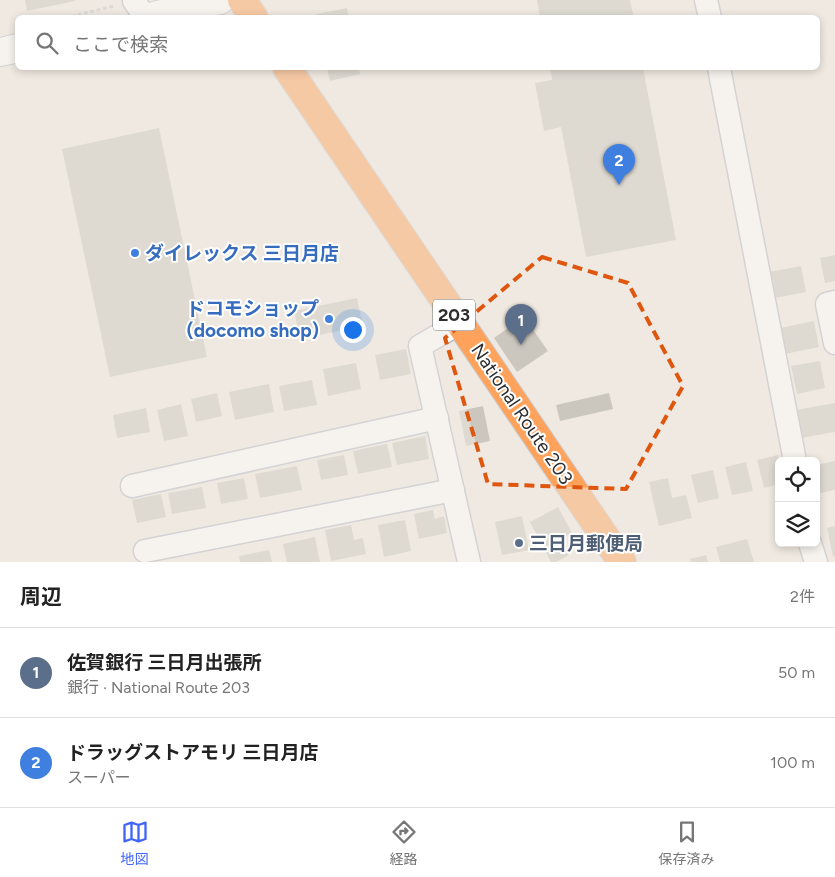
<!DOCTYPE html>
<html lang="ja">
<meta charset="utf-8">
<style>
:root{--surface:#fff;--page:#f6f6f6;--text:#222;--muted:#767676;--line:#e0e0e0;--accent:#4264fb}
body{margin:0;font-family:Figtree,"Noto Sans JP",sans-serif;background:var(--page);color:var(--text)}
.controls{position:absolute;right:15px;bottom:15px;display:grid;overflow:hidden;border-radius:8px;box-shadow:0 2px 8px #0003}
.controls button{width:45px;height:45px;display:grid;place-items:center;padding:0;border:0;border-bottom:1px solid var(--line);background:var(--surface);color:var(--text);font:25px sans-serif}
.you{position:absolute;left:352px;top:329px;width:18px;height:18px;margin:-12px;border:4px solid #fff;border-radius:50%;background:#1a73e8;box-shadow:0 0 0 8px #1a73e833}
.badge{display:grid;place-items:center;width:32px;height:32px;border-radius:50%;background:var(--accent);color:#fff;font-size:16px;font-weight:700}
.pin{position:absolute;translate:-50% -41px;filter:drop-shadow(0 1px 2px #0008)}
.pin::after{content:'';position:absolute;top:26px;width:18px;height:15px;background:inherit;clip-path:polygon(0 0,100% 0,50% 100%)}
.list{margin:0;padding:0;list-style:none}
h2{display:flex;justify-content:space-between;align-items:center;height:65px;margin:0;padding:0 20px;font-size:21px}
h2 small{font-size:16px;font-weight:400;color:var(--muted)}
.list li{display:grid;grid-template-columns:32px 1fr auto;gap:15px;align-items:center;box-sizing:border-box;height:90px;padding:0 20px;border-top:1px solid var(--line)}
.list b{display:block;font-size:19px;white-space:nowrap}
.list p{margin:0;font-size:16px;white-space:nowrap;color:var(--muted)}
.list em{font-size:16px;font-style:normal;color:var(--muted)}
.icon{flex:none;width:28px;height:28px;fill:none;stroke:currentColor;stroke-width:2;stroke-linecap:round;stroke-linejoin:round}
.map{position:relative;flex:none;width:835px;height:562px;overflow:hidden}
.search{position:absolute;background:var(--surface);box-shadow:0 2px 8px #0003;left:15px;right:15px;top:15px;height:55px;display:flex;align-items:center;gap:12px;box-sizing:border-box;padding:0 18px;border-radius:8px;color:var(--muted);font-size:19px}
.sheet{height:245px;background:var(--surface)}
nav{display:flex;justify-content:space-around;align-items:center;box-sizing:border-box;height:70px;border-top:1px solid var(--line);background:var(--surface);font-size:14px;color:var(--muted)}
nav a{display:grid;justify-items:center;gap:2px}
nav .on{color:var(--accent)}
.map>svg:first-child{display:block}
.building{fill:#cbc7bf}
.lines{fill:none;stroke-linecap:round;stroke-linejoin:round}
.street-casing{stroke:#b4b7c1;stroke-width:25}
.secondary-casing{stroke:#b4b7c1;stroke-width:30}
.highway-casing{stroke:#c9c9c9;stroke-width:30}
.path{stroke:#c9c9c9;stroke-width:3;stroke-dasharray:4 2.5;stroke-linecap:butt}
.street{stroke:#fff;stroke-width:22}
.secondary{stroke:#fff;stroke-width:28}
.highway{stroke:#ffa35c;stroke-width:28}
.marked{fill:none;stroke:#df570e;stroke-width:4;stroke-dasharray:10 6;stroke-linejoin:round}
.shop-dot{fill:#3f7fe0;stroke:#fff;stroke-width:2}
.service-dot{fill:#5c6f8a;stroke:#fff;stroke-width:2}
.labels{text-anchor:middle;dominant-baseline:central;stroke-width:4;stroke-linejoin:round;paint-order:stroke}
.shield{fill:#fff;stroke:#6d6d6d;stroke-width:1}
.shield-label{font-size:18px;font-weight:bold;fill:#2e2e2e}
.shop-label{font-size:19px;font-weight:bold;fill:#366cbe;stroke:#fff;text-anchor:start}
.street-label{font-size:19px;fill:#2e2e2e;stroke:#fff}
.service-label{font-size:19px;font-weight:bold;fill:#4e5e75;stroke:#fff;text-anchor:start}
</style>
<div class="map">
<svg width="835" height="562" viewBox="0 0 835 562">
<rect width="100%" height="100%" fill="#efe9e1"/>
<g class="building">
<path d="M25,0H75V1L27,11Z"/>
<path d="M537,0H630L634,18H540Z"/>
<path d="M347,8L349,18H317L316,14Z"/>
<path d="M327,68H359L360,74L330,81Z"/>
<path d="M550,68H643L676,240L586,257L561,127L544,131L535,83L552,80Z"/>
<path d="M159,128L207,357L110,377L62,149Z"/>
<path d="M835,255V281L825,283L820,258Z"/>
<path d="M801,266L806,292L775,298L769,272Z"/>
<path d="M357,298L363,326L300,339L294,311Z"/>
<path d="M524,317L548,351L517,372L494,338Z"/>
<path d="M814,321L819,347L785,354L780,328Z"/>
<path d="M406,349L411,374L380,380L375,355Z"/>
<path d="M820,361L825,388L797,394L791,366Z"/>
<path d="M356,363L361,389L328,396L323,369Z"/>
<path d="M312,380L317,405L284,411L279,386Z"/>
<path d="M269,384L274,412L235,420L229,392Z"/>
<path d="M217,393L222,416L196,422L191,399Z"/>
<path d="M609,393L613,409L560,421L556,405Z"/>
<path d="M835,403V432L801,438L796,410Z"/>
<path d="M181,404L188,436L164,441L157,410Z"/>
<path d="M483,406L490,441L466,446L459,411Z"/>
<path d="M146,408L150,432L117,438L113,415Z"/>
<path d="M425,436L429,459L397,465L392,443Z"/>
<path d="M387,444L392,467L358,474L353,451Z"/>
<path d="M344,455L348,475L321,480L317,460Z"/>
<path d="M778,455L779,484L764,488L757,460Z"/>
<path d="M835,461V490L816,494V465Z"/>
<path d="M746,462L753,491L732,495L725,467Z"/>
<path d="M297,466L302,490L260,498L255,474Z"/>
<path d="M713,470L719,498L698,503L691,475Z"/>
<path d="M244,478L248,499L221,504L217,483Z"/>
<path d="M668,478L672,498L686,495L692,518L659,526L649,482Z"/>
<path d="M202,487L206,508L172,514L168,493Z"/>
<path d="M161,494L166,517L137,523L132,500Z"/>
<path d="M558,507L572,533L560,539L569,555L556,562H551L530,522Z"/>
<path d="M433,510L435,519L444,516L447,533L419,539L414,514Z"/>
<path d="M522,516L529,550L502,555L495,522Z"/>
<path d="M405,520L411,551L384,557L378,525Z"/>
<path d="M351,525L354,540L363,538L366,554L331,561L325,530Z"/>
<path d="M835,526V556L833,557L827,528Z"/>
<path d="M315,537L320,562H287L283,544Z"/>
<path d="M747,539L754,562H720L716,547Z"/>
<path d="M269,550L272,562H240L239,556Z"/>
<path d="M706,555L708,562H691L690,559Z"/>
</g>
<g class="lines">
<g class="street-casing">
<g id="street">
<path d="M706,0L710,18"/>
<path d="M134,1L146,18"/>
<path d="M719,68L795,461"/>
<path d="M835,302L827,304L835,343"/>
<path d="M460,323L420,346L469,562"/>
<path d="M132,486L437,418"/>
<path d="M810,543L816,562"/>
<path d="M145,551L453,490"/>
</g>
</g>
<g class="secondary-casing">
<g id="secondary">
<path d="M145,18L220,0"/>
<path d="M0,52L18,48"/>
</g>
</g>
<g class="highway-casing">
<g id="highway">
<path d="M242,0L254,18"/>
<path d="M287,68L622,562"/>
</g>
</g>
<path class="path" d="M65,18L114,6"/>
<use href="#street" class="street"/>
<use href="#secondary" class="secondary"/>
<use href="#highway" class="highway"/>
</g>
<path d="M0 0H835V562H0ZM542,257L628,283L683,386L626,489L488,484L445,338Z" fill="#efe9e1" fill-opacity=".55" fill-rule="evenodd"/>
<path class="marked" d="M542,257L628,283L683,386L626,489L488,484L445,338Z"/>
<g class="shop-dot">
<circle cx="135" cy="253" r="5"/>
<circle cx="329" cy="319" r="5"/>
</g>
<circle class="service-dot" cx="519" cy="543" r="5"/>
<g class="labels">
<rect class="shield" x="433" y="299.5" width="42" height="31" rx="4"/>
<g class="shield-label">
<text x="454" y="315">203</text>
</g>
<g class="shop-label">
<text x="145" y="253">ダイレックス 三日月店</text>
<text x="319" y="308" text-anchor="end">ドコモショップ<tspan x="319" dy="22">(docomo shop)</tspan></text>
</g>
<g class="street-label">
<text transform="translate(522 414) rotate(56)">National Route 203</text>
</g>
<g class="service-label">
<text x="529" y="543">三日月郵便局</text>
</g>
</g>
</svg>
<div class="controls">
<button><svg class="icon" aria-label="locate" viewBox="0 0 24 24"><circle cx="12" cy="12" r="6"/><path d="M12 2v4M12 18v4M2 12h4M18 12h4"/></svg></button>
<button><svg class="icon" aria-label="layers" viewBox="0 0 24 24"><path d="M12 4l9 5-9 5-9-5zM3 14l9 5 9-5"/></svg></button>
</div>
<div class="you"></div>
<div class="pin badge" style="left:521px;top:345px;background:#5c6f8a">1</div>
<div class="pin badge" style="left:619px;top:185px;background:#3f7fe0">2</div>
<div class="search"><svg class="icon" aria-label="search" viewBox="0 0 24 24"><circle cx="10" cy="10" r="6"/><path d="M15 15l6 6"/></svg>ここで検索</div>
</div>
<section class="sheet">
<h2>周辺<small>2件</small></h2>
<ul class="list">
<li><span class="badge" style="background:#5c6f8a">1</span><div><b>佐賀銀行 三日月出張所</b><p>銀行 · National Route 203</p></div><em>50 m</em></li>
<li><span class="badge" style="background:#3f7fe0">2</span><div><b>ドラッグストアモリ 三日月店</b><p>スーパー</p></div><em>100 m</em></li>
</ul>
</section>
<nav>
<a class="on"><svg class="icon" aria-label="map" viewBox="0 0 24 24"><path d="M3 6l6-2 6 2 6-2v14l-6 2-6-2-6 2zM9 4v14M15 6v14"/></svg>地図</a>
<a><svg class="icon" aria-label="directions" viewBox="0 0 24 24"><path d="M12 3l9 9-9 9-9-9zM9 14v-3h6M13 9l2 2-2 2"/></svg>経路</a>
<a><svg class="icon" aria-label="saved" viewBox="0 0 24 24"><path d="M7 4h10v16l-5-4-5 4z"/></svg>保存済み</a>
</nav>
